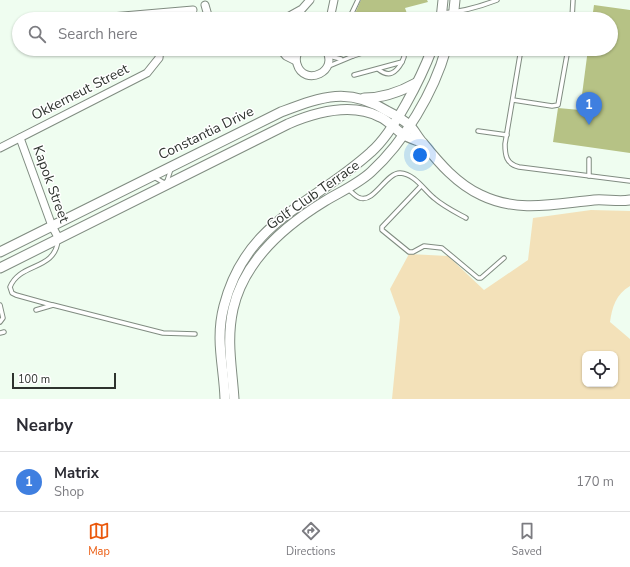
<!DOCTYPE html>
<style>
:root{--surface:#fff;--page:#f7f7f7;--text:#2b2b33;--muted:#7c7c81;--line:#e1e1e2;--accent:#ea580c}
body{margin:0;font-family:"Nunito Sans",sans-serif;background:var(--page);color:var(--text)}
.controls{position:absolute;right:12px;bottom:12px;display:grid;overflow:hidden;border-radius:8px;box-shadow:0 1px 3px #0004}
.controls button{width:36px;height:36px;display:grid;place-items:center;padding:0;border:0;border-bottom:1px solid var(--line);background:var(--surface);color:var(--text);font:20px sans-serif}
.scale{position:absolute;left:12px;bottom:10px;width:104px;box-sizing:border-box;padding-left:4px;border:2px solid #2e332e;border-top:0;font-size:11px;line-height:14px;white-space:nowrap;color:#2e332e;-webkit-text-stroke:3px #fff;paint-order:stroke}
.you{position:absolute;left:420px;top:155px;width:14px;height:14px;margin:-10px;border:3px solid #fff;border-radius:50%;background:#1a73e8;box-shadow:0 0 0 6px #1a73e833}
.badge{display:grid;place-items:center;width:26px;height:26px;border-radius:50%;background:var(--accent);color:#fff;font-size:13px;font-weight:700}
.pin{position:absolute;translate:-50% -33px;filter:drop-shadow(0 1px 2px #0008)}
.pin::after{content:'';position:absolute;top:21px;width:14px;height:12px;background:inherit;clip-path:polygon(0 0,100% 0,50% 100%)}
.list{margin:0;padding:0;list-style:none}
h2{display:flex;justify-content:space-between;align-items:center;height:52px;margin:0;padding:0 16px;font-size:17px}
h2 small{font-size:13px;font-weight:400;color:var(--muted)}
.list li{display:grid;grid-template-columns:26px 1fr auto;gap:12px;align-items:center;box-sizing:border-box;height:60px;padding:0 16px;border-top:1px solid var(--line)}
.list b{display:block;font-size:15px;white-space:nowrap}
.list p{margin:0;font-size:13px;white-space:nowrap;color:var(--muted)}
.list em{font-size:13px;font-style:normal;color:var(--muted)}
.icon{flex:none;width:22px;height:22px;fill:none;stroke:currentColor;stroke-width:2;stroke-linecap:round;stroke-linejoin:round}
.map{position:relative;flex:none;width:630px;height:399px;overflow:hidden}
.search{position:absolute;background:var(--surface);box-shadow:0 1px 3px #0004;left:12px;right:12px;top:12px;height:44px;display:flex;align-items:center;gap:10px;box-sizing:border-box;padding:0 14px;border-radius:22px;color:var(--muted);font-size:15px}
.sheet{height:112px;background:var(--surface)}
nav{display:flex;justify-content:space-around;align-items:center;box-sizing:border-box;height:56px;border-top:1px solid var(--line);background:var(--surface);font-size:11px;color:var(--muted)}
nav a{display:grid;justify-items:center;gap:2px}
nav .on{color:var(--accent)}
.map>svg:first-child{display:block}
.green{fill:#f3e1b9;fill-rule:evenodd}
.building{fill:#b6c285}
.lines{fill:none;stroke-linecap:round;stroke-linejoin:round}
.service-casing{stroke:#808c81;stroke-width:5.5}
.minor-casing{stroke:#808c81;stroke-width:9}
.tertiary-casing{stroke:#808c81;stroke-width:11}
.service{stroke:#fff;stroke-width:3.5}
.minor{stroke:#fff;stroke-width:7}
.tertiary{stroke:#fff;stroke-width:9}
.labels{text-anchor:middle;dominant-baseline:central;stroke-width:3;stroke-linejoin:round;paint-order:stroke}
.street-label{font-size:14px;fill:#2e332e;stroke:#fff}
</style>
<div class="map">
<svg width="630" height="399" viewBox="0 0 630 399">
<rect width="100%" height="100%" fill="#effdf0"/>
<path class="green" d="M591,210L630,211V286C616,294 612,307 610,322L630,339V399H392L400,317L390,289L409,254L448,256L484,290L528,260L533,218ZM585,354H615V384H585Z"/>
<g class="building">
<path d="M361,0H427L428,2L405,8L409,19L353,18Z"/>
<path d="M594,5L630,10V153L553,142L558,108L580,110L588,49H611V19H592Z"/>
</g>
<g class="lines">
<g class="service-casing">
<g id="service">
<path d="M442,13C461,12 479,7 497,0"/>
<path d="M349,19L358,0"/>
<path d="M525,19L535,16L572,19"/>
<path d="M572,19L573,0"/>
<path d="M521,49L505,144C505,155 506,164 519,167L630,181"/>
<path d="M329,56L341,59"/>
<path d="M353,56L375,49"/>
<path d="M329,66L353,56L351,49"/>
<path d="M378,69C389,78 396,73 402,62"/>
<path d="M354,75L402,62L404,57V49"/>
<path d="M513,100L552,106L558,105L568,49"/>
<path d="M478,131L507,135"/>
<path d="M589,176V159"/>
<path d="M154,177L166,184L171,169"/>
<path d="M421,186L382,227V230L409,252H413L424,246L442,248L478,278H481L504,258"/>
<path d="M348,189C352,192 356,197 360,198C374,203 386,173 400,173C415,174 424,190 434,198C443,206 455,212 466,218"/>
<path d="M0,305L3,318L0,322"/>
<path d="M52,305L16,295L12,293L10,287C20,262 55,271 58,240"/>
<path d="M36,310L53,305L163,333L195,334"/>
<path d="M0,333L4,332"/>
</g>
</g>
<g class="minor-casing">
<g id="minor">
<path d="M205,5L209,19"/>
<path d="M88,19L193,10"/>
<path d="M284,19L302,9L310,0"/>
<path d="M330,19L334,0"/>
<path d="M219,49H225"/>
<path d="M280,49L286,56L296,61"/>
<path d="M283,49L299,50"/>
<path d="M300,49C297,54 295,58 297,64C304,88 341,71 325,49"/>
<path d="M20,138L52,226L59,239"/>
<path d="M0,148L147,73L159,58L160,49"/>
</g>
</g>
<g class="tertiary-casing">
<g id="tertiary">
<path d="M441,19L443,0"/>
<path d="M453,19L455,0"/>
<path d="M364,98C382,98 400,92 416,83"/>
<path d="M0,252L281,112C321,97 348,86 387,111C395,115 404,120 410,126C415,131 418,138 423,143C439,163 457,184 481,195C518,213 554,204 594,200C606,199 618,202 630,200"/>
<path d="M0,268L288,124C316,112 351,102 380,117C389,121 396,130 404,135C409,138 416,140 421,142"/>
<path d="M225,399C224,366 215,340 224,306C246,220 313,205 371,152C394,132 421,78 432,49"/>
<path d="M234,399C232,367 226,341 233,309C244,260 284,226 325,201C340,192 358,184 371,172C404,142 434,92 446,49"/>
</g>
</g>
<use href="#service" class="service"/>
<use href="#minor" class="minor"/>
<use href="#tertiary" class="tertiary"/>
</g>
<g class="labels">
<g class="street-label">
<text transform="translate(80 92) rotate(-27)">Okkerneut Street</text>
<text transform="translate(206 133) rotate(-26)">Constantia Drive</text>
<text transform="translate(51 184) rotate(70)">Kapok Street</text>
<text transform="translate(313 195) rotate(-35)">Golf Club Terrace</text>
</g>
</g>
</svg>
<div class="controls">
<button><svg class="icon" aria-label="locate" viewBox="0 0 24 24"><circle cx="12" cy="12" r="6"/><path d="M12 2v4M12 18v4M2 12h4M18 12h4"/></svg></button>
</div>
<div class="scale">100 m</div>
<div class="you"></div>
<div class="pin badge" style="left:589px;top:125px;background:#3f7fe0">1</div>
<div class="search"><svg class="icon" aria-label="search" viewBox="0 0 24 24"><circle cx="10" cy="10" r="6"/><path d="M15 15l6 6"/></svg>Search here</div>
</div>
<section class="sheet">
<h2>Nearby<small></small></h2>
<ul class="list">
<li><span class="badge" style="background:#3f7fe0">1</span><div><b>Matrix</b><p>Shop</p></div><em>170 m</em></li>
</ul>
</section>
<nav>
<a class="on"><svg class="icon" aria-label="map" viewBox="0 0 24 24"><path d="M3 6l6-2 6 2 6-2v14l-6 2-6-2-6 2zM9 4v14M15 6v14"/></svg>Map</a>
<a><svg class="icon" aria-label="directions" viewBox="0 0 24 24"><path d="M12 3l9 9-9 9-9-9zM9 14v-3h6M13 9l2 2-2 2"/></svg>Directions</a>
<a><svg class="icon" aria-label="saved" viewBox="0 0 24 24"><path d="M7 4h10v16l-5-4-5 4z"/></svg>Saved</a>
</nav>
